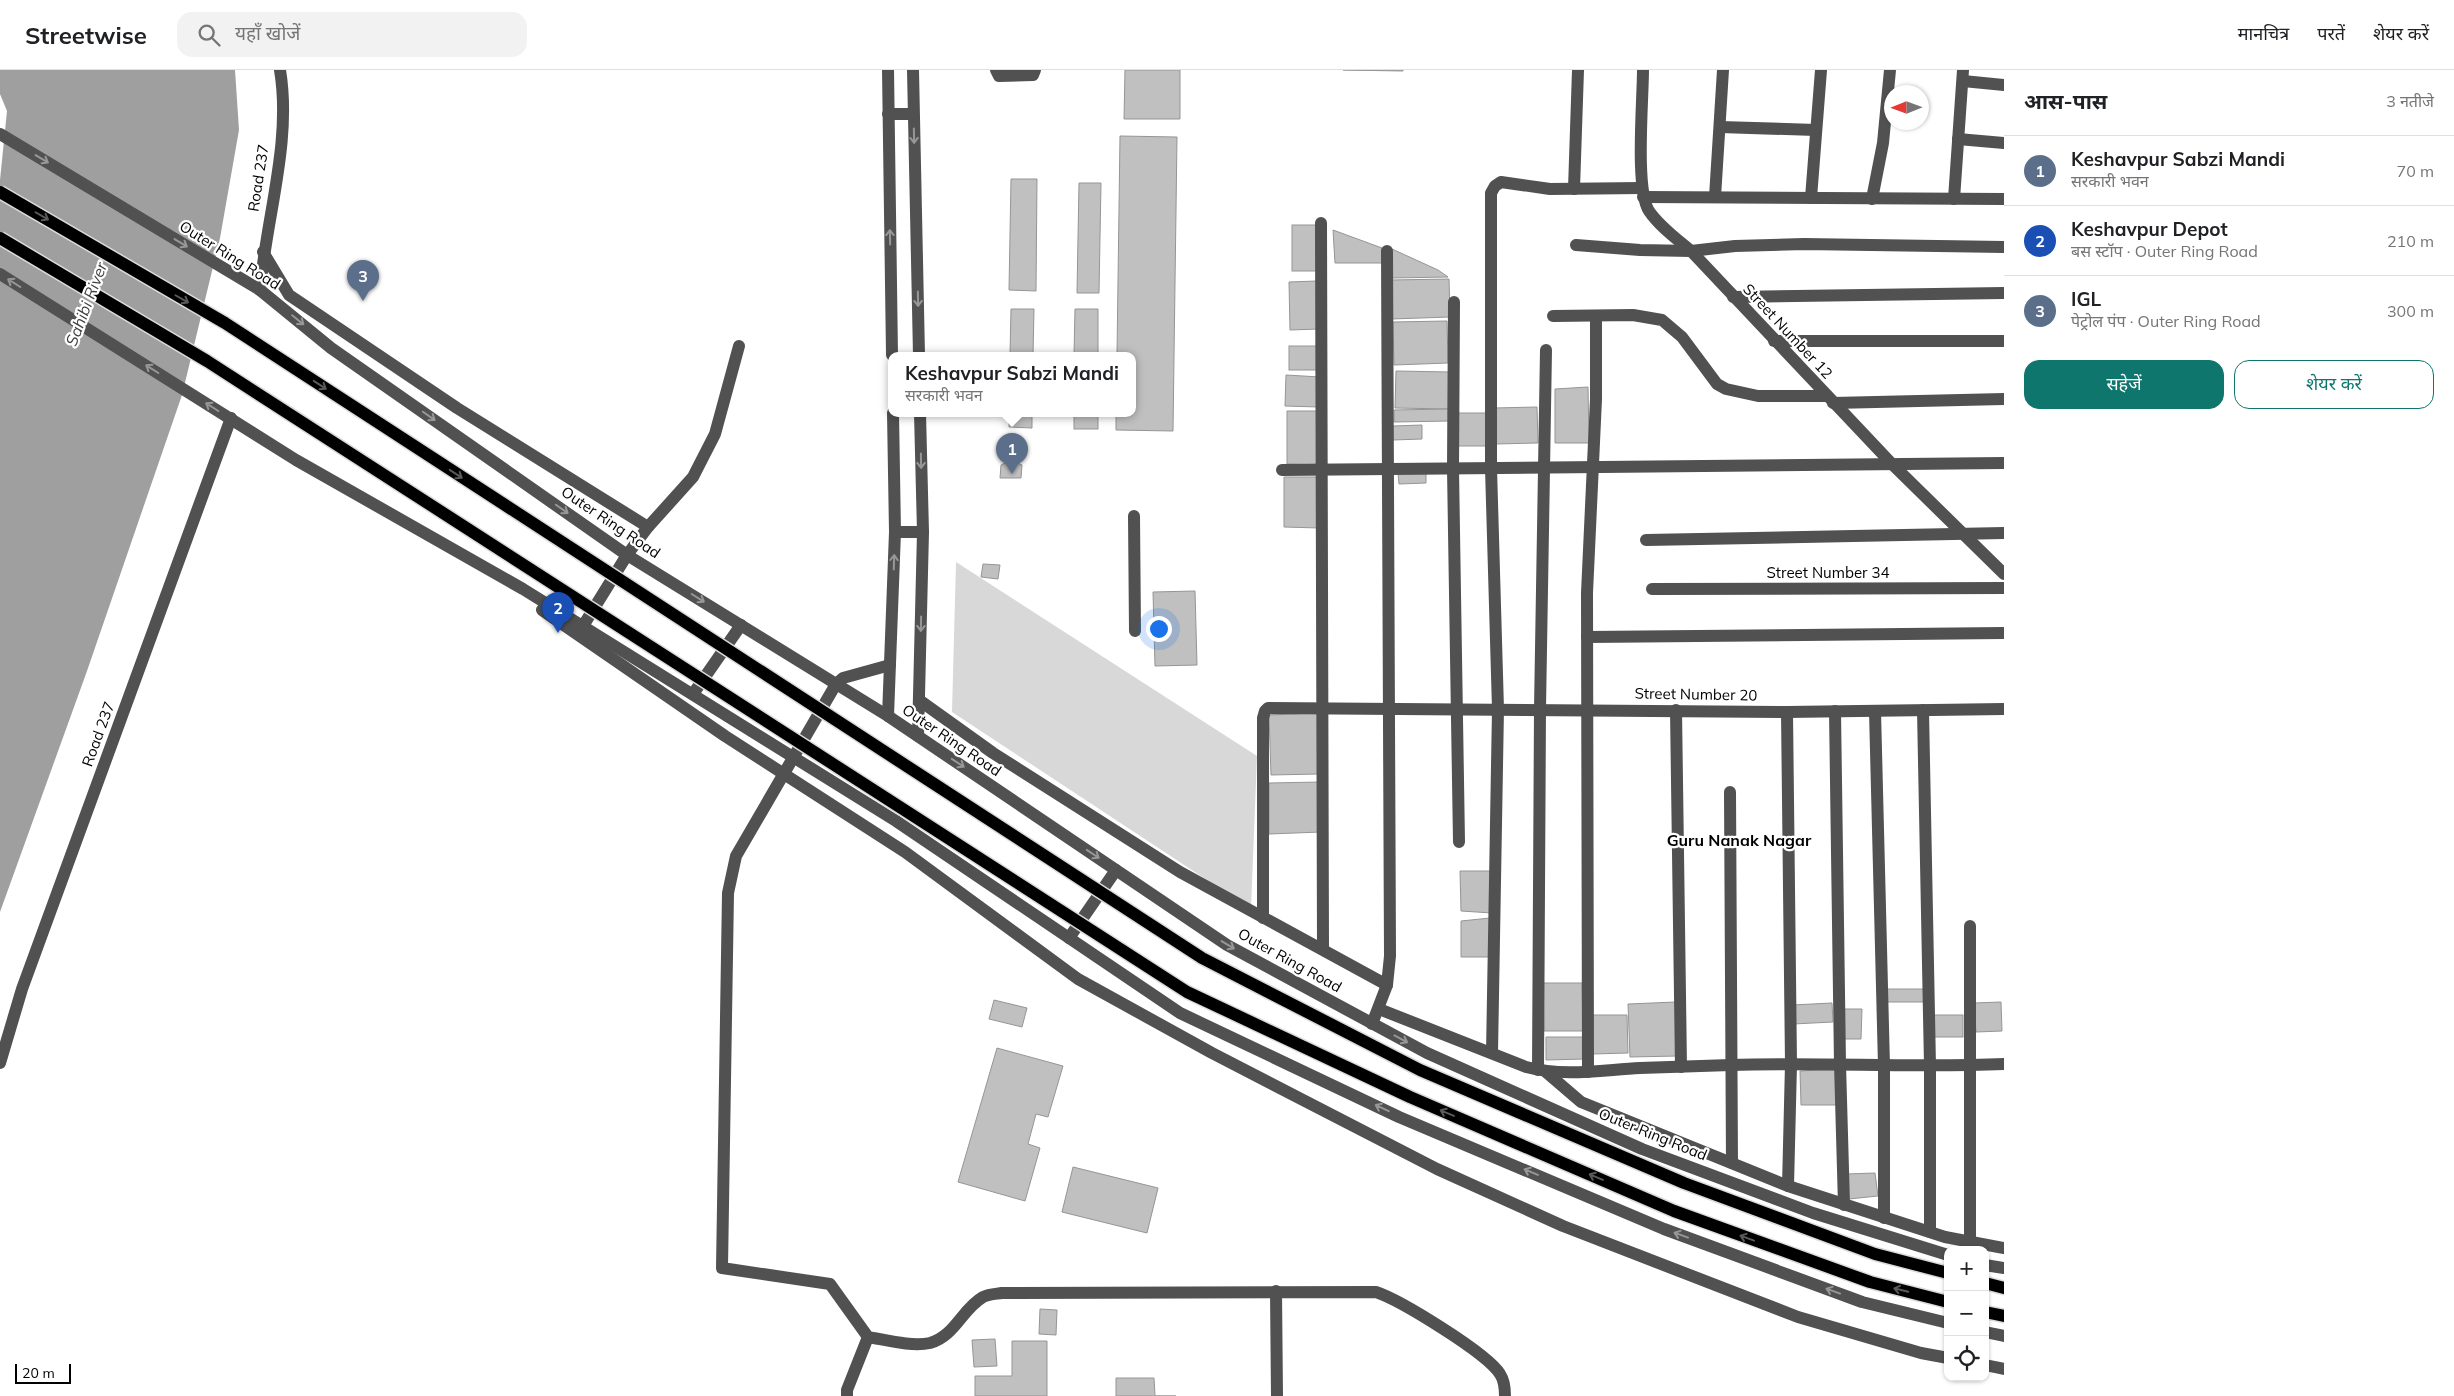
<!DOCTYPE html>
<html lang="hi">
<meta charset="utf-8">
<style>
:root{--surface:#fff;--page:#f2f2f2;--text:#202124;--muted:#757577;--line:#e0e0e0;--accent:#0f766e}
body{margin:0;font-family:Mulish,"Noto Sans Devanagari",sans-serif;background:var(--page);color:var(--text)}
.controls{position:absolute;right:15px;bottom:15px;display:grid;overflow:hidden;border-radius:10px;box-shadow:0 1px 4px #0004}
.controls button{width:45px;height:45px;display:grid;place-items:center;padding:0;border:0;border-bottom:1px solid var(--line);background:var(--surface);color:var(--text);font:25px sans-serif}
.compass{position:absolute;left:1884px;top:15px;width:45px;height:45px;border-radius:50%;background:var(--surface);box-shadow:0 1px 4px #0004;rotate:269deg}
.scale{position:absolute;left:15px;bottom:12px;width:56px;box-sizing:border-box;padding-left:5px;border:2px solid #000;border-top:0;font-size:14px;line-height:18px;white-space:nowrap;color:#000;-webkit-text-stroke:4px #fff;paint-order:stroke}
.you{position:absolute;left:1158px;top:558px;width:18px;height:18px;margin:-12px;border:4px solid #fff;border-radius:50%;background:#1a73e8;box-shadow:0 0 0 8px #1a73e833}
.badge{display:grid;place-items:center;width:32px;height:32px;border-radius:50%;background:var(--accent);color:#fff;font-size:16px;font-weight:700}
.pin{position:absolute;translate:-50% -41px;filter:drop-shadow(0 1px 2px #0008)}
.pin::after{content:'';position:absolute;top:26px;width:18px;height:15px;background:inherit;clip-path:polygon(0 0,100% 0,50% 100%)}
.popup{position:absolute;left:888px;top:282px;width:248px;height:65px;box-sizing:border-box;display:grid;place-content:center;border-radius:10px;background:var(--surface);filter:drop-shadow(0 1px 4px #0005);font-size:16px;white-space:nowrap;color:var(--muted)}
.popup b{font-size:19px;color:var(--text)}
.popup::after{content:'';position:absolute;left:50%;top:100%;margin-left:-10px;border:10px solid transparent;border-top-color:var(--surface)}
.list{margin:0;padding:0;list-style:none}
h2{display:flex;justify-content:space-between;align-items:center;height:65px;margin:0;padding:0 20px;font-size:21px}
h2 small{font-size:16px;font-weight:400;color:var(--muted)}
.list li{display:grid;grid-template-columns:32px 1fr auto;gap:15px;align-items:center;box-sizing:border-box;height:70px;padding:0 20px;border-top:1px solid var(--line)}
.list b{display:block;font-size:19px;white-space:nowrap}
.list p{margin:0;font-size:16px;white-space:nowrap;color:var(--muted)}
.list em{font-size:16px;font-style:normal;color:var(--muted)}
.actions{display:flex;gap:10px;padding:15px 20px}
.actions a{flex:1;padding:11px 0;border:1px solid var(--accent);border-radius:15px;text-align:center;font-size:18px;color:var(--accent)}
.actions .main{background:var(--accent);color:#fff}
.icon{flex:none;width:28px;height:28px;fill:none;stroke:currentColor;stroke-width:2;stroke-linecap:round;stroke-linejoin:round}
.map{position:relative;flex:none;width:2004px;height:1326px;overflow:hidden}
header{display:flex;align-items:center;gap:30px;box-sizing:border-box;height:70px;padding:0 25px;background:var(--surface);border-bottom:1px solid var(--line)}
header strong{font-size:24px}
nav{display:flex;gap:28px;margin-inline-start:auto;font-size:18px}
.search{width:350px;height:45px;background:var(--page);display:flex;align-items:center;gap:12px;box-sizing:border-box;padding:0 18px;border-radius:15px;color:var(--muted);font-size:19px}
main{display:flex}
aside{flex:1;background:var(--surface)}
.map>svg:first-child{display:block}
.green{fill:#d8d8d8}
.water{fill:#9f9f9f}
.building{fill:#c0c0c0;stroke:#959595}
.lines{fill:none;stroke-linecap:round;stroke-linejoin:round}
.major-casing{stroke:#dbdbdb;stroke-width:15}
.minor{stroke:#515151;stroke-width:12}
.major{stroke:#000;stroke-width:12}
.major-bridge-casing{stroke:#dbdbdb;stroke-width:15;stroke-linecap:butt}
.major-bridge{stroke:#000;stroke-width:12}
.oneway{stroke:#979797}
.oneway2{stroke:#595959}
.labels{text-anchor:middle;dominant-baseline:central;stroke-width:4.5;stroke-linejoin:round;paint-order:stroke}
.street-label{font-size:15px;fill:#000;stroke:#fff}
.water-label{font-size:16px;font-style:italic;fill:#404040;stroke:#fff}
.neighbourhood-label{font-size:16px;font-weight:bold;fill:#000;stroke:#fff}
</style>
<header>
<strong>Streetwise</strong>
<div class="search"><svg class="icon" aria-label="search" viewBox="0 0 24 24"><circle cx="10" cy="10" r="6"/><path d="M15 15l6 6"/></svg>यहाँ खोजें</div>
<nav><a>मानचित्र</a><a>परतें</a><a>शेयर करें</a></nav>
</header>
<main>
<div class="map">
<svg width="2004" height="1326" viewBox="0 0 2004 1326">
<rect width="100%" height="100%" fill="#fff"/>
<path class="green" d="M956,492L1257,686L1251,839L952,642Z"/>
<path class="water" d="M0,0H235L239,60L220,168L182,325L87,601L0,842V110L7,41L0,24Z"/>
<g class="building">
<path d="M1125,0H1180V49H1124Z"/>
<path d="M1343,0H1403V1Z"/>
<path d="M1120,66L1177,67L1173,361L1116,360V343H1132V285H1117Z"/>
<path d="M1011,109H1037L1036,221L1009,220Z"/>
<path d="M1079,113H1101L1099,223H1077Z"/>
<rect x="1292" y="155" width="28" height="46"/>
<path d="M1333,160L1382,178V193H1335Z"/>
<path d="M1392,179L1438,200L1448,207L1391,208Z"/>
<path d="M1449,209L1450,247L1391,249V210Z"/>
<path d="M1317,211L1319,259L1290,260L1289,212Z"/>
<path d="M1011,239H1034L1033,285H1010Z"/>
<path d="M1075,239H1098V285H1074Z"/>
<path d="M1447,251L1448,293L1394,295L1393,252Z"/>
<rect x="1289" y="276" width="30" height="24"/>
<path d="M1396,301L1450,302L1449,339L1395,338Z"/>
<path d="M1286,305L1320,307L1319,337L1285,336Z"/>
<path d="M1588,317L1589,373H1555V319Z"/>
<path d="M1537,337L1538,373L1495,374L1494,338Z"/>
<path d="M1450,339V351L1394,352V340Z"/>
<path d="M1287,341H1321V395L1287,394Z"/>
<path d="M1009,343H1032V358L1009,357Z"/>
<rect x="1074" y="343" width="24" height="16"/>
<path d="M1454,343H1490L1491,376H1455Z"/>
<path d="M1422,355V369L1393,370V356Z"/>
<path d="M1011,390L1022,395L1021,408H1000L1001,395Z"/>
<path d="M1426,402V413L1399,414L1398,403Z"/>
<path d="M1284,407H1320L1319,458L1284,457Z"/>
<path d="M983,494L1000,495L998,509L981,507Z"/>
<path d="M1195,521L1197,595L1155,596L1153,522Z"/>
<path d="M1318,643V704L1271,705L1269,645Z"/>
<path d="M1320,712L1321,762L1269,764V713Z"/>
<path d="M1460,801H1492V843L1461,841Z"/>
<path d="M1490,848L1491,887H1461V851Z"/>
<path d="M1543,913H1582L1583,961H1544Z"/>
<path d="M1886,919H1924L1925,932H1886Z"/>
<path d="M994,930L1027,938L1022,957L989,949Z"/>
<path d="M1676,932L1678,986L1630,987L1628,934Z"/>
<path d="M2001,932L2002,961L1976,962L1974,933Z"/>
<path d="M1832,933L1833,952L1793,954L1792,935Z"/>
<path d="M1842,939H1862L1861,969H1842Z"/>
<path d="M1592,945H1627L1628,983L1593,984Z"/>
<rect x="1934" y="945" width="29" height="22"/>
<path d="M1546,967H1585V989L1546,990Z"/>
<path d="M997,978L1063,996L1048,1047L1036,1044L1028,1074L1040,1078L1025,1131L958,1112Z"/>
<path d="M1836,999L1838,1035H1801L1800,1001Z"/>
<path d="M1073,1097L1158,1118L1147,1163L1062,1142Z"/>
<path d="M1875,1103L1878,1126L1849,1129L1846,1104Z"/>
<path d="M1040,1239L1057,1240L1056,1265L1039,1264Z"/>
<path d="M995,1269L997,1296L974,1297L972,1270Z"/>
<path d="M1012,1271H1047V1326H975V1306H1012Z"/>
<path d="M1116,1308H1154L1155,1326H1176H1116Z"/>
</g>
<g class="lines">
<g class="major-casing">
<g id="major">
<path d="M1985,1213L2004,1218"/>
<path d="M1985,1242L2004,1246"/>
</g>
</g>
<g class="minor">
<path d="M888,0L892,285"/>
<path d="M913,0L919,285"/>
<path d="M996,0L999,6L1033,5L1035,0"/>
<path d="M1643,0C1643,30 1635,120 1649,141C1660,157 1677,169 1691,181L1892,394L2004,504"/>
<path d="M1963,11L2004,15"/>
<path d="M888,44H913"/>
<path d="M1720,57L1816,60"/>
<path d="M0,64L260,220L331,278L627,485L888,646L1227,875L1427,983L1642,1079L1813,1143L1948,1185"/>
<path d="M1958,69L2004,73"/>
<path d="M1574,119L1578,0"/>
<path d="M1643,127L2004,129"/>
<path d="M1715,127L1723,0"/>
<path d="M1811,128L1821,0"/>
<path d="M1872,129L1883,73L1890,0"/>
<path d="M1954,129L1963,0"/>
<path d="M1321,153L1323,879"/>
<path d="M1576,175L1640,180L1691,181L1735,176L1804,174L2004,177"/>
<path d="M263,182L289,225L457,338L648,457L627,485L583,556"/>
<path d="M0,204L296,390L523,519L793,687L896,751L1180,943L1399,1047L1664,1159L1862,1232L1948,1253"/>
<path d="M260,220C266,148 292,72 280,0"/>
<path d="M1733,227L2004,223"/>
<path d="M1454,232L1453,399L1459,772"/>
<path d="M1553,246L1633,245L1662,250L1682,267L1717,314L1726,319L1758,326H1827"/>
<path d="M1774,271H2004"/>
<path d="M1833,333L2004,329"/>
<path d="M1282,400L2004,393"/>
<path d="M1134,446L1135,561"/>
<path d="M648,457L693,407L715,364L739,276"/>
<path d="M895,462H923"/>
<path d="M1646,470L2004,463"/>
<path d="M1652,519L2004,518"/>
<path d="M542,540L725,666L905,782L1078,909L1212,983L1437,1099L1563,1156L1798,1247L1921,1283L1948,1288"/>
<path d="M1587,567L2004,563"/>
<path d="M890,595L843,608L836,614L736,786L728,823L722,1198L830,1214L868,1267C886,1270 912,1277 930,1273C955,1266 962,1239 983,1227C989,1224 996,1224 1002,1223L1376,1222C1400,1230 1487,1283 1500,1304C1504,1310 1505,1319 1505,1326"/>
<path d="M693,624L741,555"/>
<path d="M919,630L993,683L1180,802L1387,915"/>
<path d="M1676,640L1681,997"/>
<path d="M1923,640L1930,996V1162"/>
<path d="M1835,641L1840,994L1844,1135"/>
<path d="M1875,641L1884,996V1148"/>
<path d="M1787,642L1791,994L1788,1116"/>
<path d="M888,646L895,462L893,343"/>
<path d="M918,666L923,462L920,343"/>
<path d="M1730,722L1732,1093"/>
<path d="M1263,848V648L1265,641L1268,638L1787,642L2004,639"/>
<path d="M1970,856V1172"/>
<path d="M1069,868L1116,800"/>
<path d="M1379,939L1526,997C1565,1007 1601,1000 1640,998C1670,997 1700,996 1731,995C1822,992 1913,998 2004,994"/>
<path d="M1372,954L1387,915L1390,886L1387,181"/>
<path d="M1492,983L1498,639L1491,398V123L1495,116L1501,112L1550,119L1642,118"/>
<path d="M0,993L22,919L231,348"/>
<path d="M1538,1000L1540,639L1546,280"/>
<path d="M1546,1002L1581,1032L1788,1116L1945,1167L2004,1178"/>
<path d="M1588,1002L1587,523L1596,329V246"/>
<path d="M1985,1195L2004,1198"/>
<path d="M1276,1221L1277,1326"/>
<path d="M1985,1262L2004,1266"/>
<path d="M1985,1295L2004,1299"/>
<path d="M847,1326V1320L868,1267"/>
</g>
<use href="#major" class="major"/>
<g class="major-bridge-casing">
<g id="major-bridge">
<path d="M0,122L225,253L1202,888L1420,1000L1684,1113L1875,1184L1948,1203"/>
<path d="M0,168L207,291L1187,922L1410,1027L1674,1141L1870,1212L1948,1232"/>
</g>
</g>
<use href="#major-bridge" class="major-bridge"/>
</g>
<defs><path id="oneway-shaft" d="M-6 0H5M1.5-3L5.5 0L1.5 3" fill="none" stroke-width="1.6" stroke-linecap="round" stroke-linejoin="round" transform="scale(1.25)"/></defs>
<g class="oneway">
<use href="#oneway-shaft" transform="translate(914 66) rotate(89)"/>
<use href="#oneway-shaft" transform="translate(42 89) rotate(31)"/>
<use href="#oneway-shaft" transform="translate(890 167) rotate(-91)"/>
<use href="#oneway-shaft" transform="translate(181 173) rotate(31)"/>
<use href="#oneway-shaft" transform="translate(14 213) rotate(-148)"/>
<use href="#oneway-shaft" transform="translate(918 229) rotate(89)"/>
<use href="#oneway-shaft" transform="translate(298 250) rotate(39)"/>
<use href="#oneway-shaft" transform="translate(152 299) rotate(-148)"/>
<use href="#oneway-shaft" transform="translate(212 337) rotate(-148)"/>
<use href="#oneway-shaft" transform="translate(429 346) rotate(35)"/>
<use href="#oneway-shaft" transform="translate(921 391) rotate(89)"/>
<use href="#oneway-shaft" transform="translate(562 439) rotate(35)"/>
<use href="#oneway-shaft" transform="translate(894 492) rotate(-88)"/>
<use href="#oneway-shaft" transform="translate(698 528) rotate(32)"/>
<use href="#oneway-shaft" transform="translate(921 554) rotate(91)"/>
<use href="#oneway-shaft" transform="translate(958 693) rotate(34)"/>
<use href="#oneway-shaft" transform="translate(1093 784) rotate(34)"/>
<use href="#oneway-shaft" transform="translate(1228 875) rotate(31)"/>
<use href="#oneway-shaft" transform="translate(1401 969) rotate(28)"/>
<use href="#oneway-shaft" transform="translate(1382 1038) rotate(-155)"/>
<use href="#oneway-shaft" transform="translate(1531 1102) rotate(-157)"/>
<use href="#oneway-shaft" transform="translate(1681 1165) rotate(-160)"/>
<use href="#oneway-shaft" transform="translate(1833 1221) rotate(-160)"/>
</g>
<g class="oneway2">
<use href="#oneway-shaft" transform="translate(42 146) rotate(30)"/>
<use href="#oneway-shaft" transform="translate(182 229) rotate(30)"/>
<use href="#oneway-shaft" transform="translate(320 315) rotate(33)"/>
<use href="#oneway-shaft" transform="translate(456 404) rotate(33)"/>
<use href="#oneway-shaft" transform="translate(1447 1043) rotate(-157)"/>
<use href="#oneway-shaft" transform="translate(1596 1107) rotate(-157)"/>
<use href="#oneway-shaft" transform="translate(1747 1168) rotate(-160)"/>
<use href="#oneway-shaft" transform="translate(1901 1220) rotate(-166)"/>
</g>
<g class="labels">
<g class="street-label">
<text transform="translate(258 108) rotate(-81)">Road 237</text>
<text transform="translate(230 185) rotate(32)">Outer Ring Road</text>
<text transform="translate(1788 261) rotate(47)">Street Number 12</text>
<text transform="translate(611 452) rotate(34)">Outer Ring Road</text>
<text x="1828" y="502">Street Number 34</text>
<text transform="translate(1696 624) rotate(1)">Street Number 20</text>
<text transform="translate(98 664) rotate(-70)">Road 237</text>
<text transform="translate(952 670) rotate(34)">Outer Ring Road</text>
<text transform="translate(1290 890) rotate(29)">Outer Ring Road</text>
<text transform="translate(1653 1064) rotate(22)">Outer Ring Road</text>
</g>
<g class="water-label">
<text transform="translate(86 234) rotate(-69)">Sahibi River</text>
</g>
<g class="neighbourhood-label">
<text x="1739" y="770">Guru Nanak Nagar</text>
</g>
</g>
</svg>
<div class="controls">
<button>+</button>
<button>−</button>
<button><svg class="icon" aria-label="locate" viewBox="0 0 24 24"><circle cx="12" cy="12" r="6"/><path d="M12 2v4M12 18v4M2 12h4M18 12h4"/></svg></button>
</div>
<svg class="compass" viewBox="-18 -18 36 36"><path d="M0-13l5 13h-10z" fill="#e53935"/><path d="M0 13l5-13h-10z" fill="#757577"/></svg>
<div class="scale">20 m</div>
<div class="you"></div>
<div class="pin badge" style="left:1012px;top:404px;background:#5c6f8a">1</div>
<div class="popup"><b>Keshavpur Sabzi Mandi</b>सरकारी भवन</div>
<div class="pin badge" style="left:558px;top:563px;background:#1a4fb4">2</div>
<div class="pin badge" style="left:363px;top:231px;background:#5c6f8a">3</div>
</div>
<aside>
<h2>आस-पास<small>3 नतीजे</small></h2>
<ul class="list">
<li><span class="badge" style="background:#5c6f8a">1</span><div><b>Keshavpur Sabzi Mandi</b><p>सरकारी भवन</p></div><em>70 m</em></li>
<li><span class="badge" style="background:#1a4fb4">2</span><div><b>Keshavpur Depot</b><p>बस स्टॉप · Outer Ring Road</p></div><em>210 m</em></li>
<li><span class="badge" style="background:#5c6f8a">3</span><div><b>IGL</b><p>पेट्रोल पंप · Outer Ring Road</p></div><em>300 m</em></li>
</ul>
<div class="actions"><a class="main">सहेजें</a><a>शेयर करें</a></div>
</aside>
</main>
